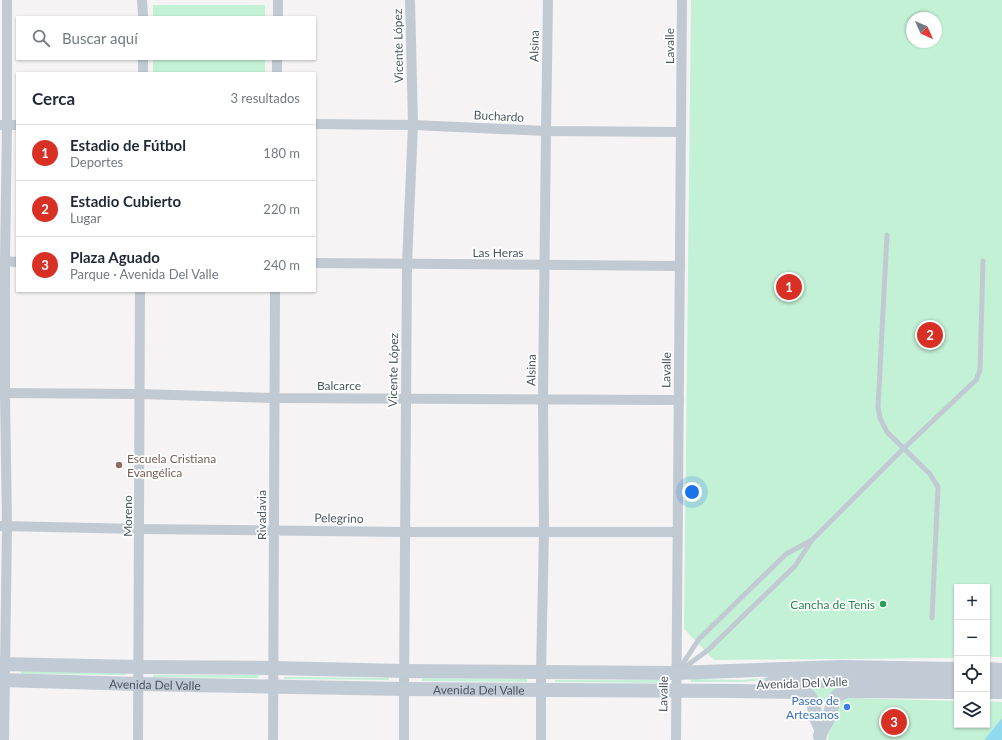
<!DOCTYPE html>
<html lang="es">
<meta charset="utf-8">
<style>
:root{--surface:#fff;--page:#f6f6f7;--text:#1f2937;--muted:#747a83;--line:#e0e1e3;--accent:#d93025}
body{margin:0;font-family:Lato,sans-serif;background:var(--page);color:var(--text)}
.controls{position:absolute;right:12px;bottom:12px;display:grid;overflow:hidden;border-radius:0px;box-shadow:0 1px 3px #0004}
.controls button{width:36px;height:36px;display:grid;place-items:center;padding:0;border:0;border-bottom:1px solid var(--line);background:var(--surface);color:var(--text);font:20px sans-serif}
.compass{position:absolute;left:906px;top:12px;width:36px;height:36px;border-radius:50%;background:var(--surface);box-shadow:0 1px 3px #0004;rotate:135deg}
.you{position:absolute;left:692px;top:492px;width:14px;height:14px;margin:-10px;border:3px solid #fff;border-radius:50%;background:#1a73e8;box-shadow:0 0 0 6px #1a73e833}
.badge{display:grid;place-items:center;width:26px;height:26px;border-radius:50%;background:var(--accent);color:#fff;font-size:13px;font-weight:700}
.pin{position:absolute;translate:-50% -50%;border:2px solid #fff;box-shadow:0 1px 4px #0006}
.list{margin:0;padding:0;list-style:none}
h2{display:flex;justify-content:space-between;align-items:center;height:52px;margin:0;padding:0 16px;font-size:17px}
h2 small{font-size:13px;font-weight:400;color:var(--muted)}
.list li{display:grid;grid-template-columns:26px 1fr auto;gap:12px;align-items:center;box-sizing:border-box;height:56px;padding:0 16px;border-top:1px solid var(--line)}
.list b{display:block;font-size:15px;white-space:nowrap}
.list p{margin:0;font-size:13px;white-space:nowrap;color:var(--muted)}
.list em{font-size:13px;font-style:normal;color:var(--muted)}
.icon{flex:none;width:22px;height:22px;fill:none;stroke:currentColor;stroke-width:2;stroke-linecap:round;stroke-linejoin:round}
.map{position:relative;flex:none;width:1002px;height:740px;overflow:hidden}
.search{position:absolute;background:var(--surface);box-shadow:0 1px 3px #0004;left:16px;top:16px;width:300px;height:44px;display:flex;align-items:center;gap:10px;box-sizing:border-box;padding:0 14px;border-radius:0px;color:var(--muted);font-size:15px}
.panel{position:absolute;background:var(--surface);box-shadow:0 1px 3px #0004;left:16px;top:72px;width:300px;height:220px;border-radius:0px}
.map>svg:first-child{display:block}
.green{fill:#c3f1d5;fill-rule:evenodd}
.water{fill:#90daee}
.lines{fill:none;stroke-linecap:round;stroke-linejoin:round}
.lane{stroke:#c1cad2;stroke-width:5}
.street{stroke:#c1cad2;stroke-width:10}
.secondary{stroke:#c1cbd6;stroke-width:14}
.education-dot{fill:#8d6e63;stroke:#fff;stroke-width:1.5}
.leisure-dot{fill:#2e9e5b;stroke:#fff;stroke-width:1.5}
.shop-dot{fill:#3f7fe0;stroke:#fff;stroke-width:1.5}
.labels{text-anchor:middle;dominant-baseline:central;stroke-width:3.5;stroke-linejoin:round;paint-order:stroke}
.street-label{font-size:12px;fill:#4a5661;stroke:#fff}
.education-label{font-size:12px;fill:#785e54;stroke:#fff;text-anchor:start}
.leisure-label{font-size:12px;fill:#27864d;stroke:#fff;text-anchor:end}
.shop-label{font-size:12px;fill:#366cbe;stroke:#fff;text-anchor:end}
</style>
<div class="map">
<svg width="1002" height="740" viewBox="0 0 1002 740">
<rect width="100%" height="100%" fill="#f5f3f3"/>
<g class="green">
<path d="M691,0H1002V657H987V587H957V658L714,660L684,629ZM912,18H936V42H912Z"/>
<rect x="153" y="5" width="112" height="12"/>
<rect x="153" y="59" width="112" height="14"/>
<path d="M21,671L126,672V675L21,674Z"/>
<path d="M826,672V675L741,682H691V679L742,680Z"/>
<path d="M153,675H259L258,678L153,677Z"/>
<path d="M284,677L389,678V680L284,679Z"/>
<path d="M422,678L527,679V682L422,681Z"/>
<path d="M555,680H660V683L555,682Z"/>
<path d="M783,685L840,687C826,693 825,700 819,714L815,696Z"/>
<path d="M844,698L957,701V725H987V701L1002,702V718L984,740H828L830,725L834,704Z"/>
</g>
<path class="water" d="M1002,718V740H984Z"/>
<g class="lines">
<g class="lane">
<path d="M887,235L878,407L880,418L887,432L930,474L938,487L932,618"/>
<path d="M681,670L708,650L795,566L812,540L904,448L976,380L980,370L983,261"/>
<path d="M678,671L699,639L786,554L812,540"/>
</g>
<g class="street">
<path d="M142,0L143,17"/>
<path d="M278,17V0"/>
<path d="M143,59V73"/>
<path d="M277,73V59"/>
<path d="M315,124L413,125L546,131L681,132"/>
<path d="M0,125H17"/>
<path d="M0,261L17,262"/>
<path d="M315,263L680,266"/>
<path d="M0,393L139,394L274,398L679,400"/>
<path d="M1,526L140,529L405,532H677"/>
<path d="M4,740L7,526L5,393V261L7,125V0"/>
<path d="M138,740L140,291"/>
<path d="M273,740L275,291"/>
<path d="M404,740V689L407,264L413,125L410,0"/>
<path d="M541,740V672L544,532L543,399L546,131L548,0"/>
<path d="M676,740L682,0"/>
</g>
<g class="secondary">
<path d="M0,664L138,667L273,668L404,671L676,673L841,667L957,669"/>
<path d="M987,669L1002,670"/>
<path id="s1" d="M0,680L139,684L404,689L736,691L801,692C816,697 813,706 816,718C818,722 820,726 821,730"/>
<path d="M987,681H1002"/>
<path d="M771,683L801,681H957"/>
<path d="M987,692H1002"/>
<path d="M820,736C821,729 825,725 828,719C835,704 829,695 849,691L957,692"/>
</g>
</g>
<circle class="education-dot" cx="119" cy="465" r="4"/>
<circle class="leisure-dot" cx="883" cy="604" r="4"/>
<circle class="shop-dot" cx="847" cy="707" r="4"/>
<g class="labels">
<g class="street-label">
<text transform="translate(398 46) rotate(-91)">Vicente López</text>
<text transform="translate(534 46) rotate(-89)">Alsina</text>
<text transform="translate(669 46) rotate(-90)">Lavalle</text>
<text transform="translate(499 116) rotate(3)">Buchardo</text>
<text x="498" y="252">Las Heras</text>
<text transform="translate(393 370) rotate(-89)">Vicente López</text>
<text transform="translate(531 370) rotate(-89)">Alsina</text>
<text transform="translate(666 370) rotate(-89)">Lavalle</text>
<text x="339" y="385">Balcarce</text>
<text transform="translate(261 515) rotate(-90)">Rivadavia</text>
<text transform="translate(127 516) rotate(-90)">Moreno</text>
<text transform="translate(339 518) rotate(1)">Pelegrino</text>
<text transform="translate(802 683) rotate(-2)">Avenida Del Valle</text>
<text stroke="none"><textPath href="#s1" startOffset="155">Avenida Del Valle</textPath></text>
<text stroke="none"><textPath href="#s1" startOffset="479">Avenida Del Valle</textPath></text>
<text transform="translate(663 694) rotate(-89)">Lavalle</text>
</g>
<g class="education-label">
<text x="127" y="458">Escuela Cristiana<tspan x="127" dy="14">Evangélica</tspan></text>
</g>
<g class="leisure-label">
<text x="875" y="604">Cancha de Tenis</text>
</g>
<g class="shop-label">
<text x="839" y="700">Paseo de<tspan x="839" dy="14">Artesanos</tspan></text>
</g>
</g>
</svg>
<div class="controls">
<button>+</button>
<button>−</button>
<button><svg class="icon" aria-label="locate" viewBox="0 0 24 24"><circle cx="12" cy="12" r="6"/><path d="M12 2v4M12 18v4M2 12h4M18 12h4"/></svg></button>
<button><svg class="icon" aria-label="layers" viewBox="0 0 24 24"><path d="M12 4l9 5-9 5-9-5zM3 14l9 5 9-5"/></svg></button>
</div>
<svg class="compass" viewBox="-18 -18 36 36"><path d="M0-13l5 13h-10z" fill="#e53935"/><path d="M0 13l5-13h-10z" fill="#747a83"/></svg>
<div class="you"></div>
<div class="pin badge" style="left:789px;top:287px">1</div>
<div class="pin badge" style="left:930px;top:335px">2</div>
<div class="pin badge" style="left:894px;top:722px">3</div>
<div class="search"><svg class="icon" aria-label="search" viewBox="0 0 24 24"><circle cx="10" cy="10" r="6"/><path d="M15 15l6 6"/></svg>Buscar aquí</div>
<section class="panel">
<h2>Cerca<small>3 resultados</small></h2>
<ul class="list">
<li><span class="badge">1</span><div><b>Estadio de Fútbol</b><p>Deportes</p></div><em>180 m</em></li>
<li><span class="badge">2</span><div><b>Estadio Cubierto</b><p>Lugar</p></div><em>220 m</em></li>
<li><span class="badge">3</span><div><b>Plaza Aguado</b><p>Parque · Avenida Del Valle</p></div><em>240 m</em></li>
</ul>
</section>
</div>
